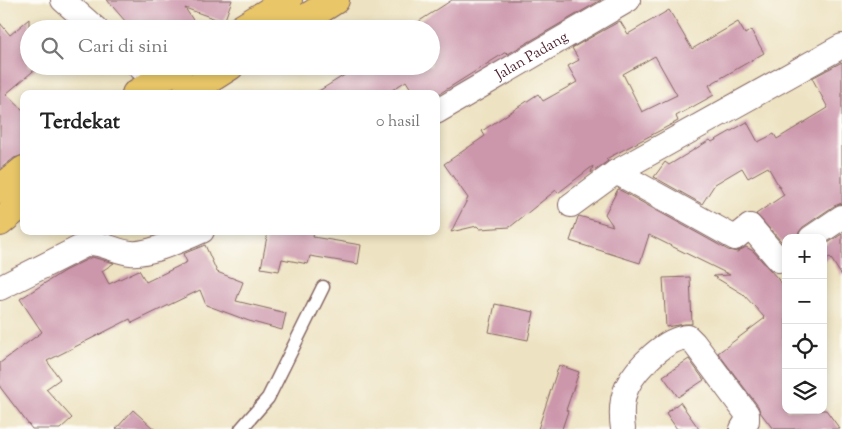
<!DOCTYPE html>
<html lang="id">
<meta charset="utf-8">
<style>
:root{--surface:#fff;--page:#f6f6f6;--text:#222;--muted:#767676;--line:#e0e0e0}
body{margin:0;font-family:"Sorts Mill Goudy",serif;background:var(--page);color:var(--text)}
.controls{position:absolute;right:15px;bottom:15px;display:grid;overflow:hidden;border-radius:10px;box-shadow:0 2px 8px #0003}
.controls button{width:45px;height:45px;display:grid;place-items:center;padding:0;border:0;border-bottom:1px solid var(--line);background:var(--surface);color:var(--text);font:25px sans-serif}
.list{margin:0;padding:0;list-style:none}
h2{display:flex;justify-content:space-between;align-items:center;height:65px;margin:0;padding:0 20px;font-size:21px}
h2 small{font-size:16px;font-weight:400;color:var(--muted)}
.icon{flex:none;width:28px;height:28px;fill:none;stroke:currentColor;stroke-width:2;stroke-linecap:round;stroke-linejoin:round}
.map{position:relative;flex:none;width:842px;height:429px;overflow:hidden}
.search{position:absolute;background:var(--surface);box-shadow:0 2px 8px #0003;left:20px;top:20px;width:420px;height:55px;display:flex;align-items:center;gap:12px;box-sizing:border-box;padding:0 18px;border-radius:28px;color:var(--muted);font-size:19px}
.panel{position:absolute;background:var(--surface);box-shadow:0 2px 8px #0003;left:20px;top:90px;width:420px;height:145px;border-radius:10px}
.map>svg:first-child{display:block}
.building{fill:#cc96ab;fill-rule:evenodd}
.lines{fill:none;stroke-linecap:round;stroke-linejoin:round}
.service-casing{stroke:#836360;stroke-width:15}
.minor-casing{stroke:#836360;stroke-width:26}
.trunk-casing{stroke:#836360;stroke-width:30}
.service{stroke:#fff;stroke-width:12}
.minor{stroke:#fff;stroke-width:24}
.trunk{stroke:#e9c769;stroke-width:28}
.labels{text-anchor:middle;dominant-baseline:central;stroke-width:4;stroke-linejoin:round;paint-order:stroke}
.street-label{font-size:15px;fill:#4a1f2b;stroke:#fdfcf7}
</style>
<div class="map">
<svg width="842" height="429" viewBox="0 0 842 429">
<rect width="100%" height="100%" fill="#fdfcf7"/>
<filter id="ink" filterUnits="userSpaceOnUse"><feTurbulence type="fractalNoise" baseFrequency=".02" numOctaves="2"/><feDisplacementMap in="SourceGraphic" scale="10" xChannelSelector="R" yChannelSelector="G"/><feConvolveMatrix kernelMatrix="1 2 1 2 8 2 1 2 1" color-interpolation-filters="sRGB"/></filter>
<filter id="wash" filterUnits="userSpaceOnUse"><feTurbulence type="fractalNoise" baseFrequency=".0096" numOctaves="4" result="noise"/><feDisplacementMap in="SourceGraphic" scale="20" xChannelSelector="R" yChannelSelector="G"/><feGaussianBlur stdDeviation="1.12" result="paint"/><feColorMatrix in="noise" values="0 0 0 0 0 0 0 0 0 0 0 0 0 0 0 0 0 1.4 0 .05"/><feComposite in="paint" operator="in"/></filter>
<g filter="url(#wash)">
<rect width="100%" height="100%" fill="#ede2c1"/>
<g id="blocks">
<g class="building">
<path d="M107,0H232L224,22L185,8L199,29H132Z"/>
<path d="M452,0H601L508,54L506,52L439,94H414L406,81L386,94H314L359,66H431V29H407Z"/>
<path d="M669,10L692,49L738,22L745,34L751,30L764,53L709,85L714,95L676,116L678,121L606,159L608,161L591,173L593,166L558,193L556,190L510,227L480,229L477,226L451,232L468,198L444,164L485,136L482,131L538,94L543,101L577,82L568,66L579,60L572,48L620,21L628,34ZM655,56L677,95L642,112L623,74Z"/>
<path d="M29,19V66L38,67L6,94L24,111V155L14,158L0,169V23L10,35Z"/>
<path d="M842,62V203L834,206L803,227L799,232L797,238H786V241L782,242L756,214L784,195L768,167L748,178L742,168L715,184L702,204L654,177L665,162L669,165L710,140L712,142L747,122L758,142L774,134L777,139L828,108L812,78Z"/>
<path d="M618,189L728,250L737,252L746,247L753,251L786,288V410H826L840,429H773L760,412L758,406L718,353L765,318L743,294L713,276L730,275L649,235L640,263L570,241L578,217L579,216L613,226L605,214Z"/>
<path d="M268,231H314L313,237L361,245L358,264L310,256L308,264L282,259L279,271L261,268Z"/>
<path d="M842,234V276L830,257L823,261V246Z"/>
<path d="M205,245L217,272L243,282L236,301L286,313L282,330L249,321L206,305L200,290L132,323L130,319L47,361L60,379L46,389L72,418L60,429H32L0,387V363L42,332L20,299L64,271L92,257L114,263L102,271L109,284L139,270L146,282L187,262L183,254Z"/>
<path d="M690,277L692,324H685L666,327L663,278Z"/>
<path d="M495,304L534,312L528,340L489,332Z"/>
<path d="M689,359L704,380L678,397L663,376Z"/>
<path d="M559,365L579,372L566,410L568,411L562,429H538Z"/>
<path d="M680,402L699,429H677L666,413Z"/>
<path d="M133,410L154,429H116Z"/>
</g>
</g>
</g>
<g filter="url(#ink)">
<use href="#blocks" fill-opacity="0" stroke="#836360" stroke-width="1"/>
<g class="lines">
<g class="service-casing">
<path id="service" d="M241,429L268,398L323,287"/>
</g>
<g class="minor-casing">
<g id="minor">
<path d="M63,0L96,29"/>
<path d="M139,66L156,81"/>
<path id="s1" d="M436,112L628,0"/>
<path d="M616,172L735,238L750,226L779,260L786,255"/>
<path d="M571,205L616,172L842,46"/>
<path d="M811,238L842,217"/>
<path d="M0,288L89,243C104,243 117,252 131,253C149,255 185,238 202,231"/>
<path d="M623,429C621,415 621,400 627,387C636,368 666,338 688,337L694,343L747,414V421L742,429"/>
</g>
</g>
<g class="trunk-casing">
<g id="trunk">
<path d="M241,29L288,0"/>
<path d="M289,29L335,0"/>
<path d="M136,94L180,66"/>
<path d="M186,94L230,66"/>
<path d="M0,189L24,170"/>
<path d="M0,222L24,202"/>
</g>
</g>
<use href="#service" class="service"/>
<use href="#minor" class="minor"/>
<use href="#trunk" class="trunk"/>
</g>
</g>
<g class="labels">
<g class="street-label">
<text stroke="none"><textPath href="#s1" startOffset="111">Jalan Padang</textPath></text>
</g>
</g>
</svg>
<div class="controls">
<button>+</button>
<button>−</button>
<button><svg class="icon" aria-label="locate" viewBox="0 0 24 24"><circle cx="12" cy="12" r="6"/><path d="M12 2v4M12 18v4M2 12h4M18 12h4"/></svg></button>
<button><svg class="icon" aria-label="layers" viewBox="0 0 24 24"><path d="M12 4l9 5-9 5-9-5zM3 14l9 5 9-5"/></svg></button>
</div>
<div class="search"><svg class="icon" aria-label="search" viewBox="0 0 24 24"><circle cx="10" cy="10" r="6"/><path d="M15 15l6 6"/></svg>Cari di sini</div>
<section class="panel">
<h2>Terdekat<small>0 hasil</small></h2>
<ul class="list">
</ul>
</section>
</div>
